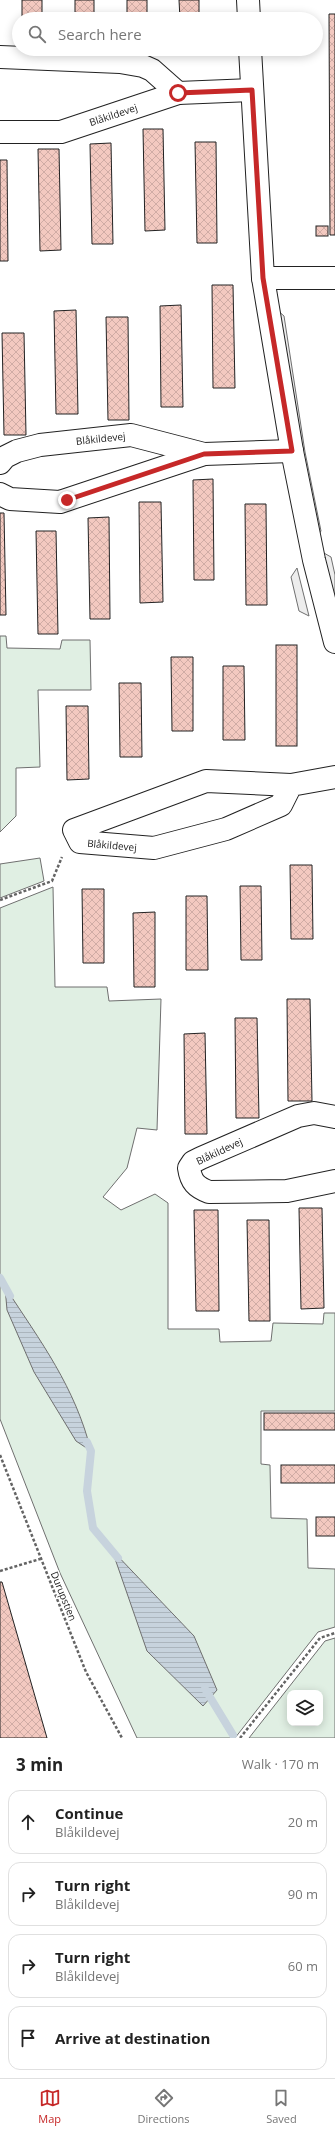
<!DOCTYPE html>
<meta charset="utf-8">
<style>
:root{--surface:#fff;--page:#f2f2f2;--text:#222;--muted:#767676;--line:#e0e0e0;--accent:#c62828}
body{margin:0;font-family:"Open Sans",sans-serif;background:var(--page);color:var(--text)}
.controls{position:absolute;right:12px;bottom:12px;display:grid;overflow:hidden;border-radius:8px;box-shadow:0 2px 10px #0003}
.controls button{width:36px;height:36px;display:grid;place-items:center;padding:0;border:0;border-bottom:1px solid var(--line);background:var(--surface);color:var(--text);font:20px sans-serif}
.stop{position:absolute;width:12px;height:12px;margin:-9px;border:3px solid #c62828;border-radius:50%;background:#fff}
.stop.end{background:#c62828;border-color:#fff;box-shadow:0 1px 4px #0008}
.list{margin:0;padding:0;list-style:none}
h2{display:flex;justify-content:space-between;align-items:center;height:52px;margin:0;padding:0 16px;font-size:17px}
h2 small{font-size:13px;font-weight:400;color:var(--muted)}
.list li{display:grid;grid-template-columns:26px 1fr auto;gap:12px;align-items:center;box-sizing:border-box;height:64px;margin:0 8px 8px;padding:0 8px;border:1px solid var(--line);border-radius:12px}
.list b{display:block;font-size:15px;white-space:nowrap}
.list p{margin:0;font-size:13px;white-space:nowrap;color:var(--muted)}
.list em{font-size:13px;font-style:normal;color:var(--muted)}
.icon{flex:none;width:22px;height:22px;fill:none;stroke:currentColor;stroke-width:2;stroke-linecap:round;stroke-linejoin:round}
.map{position:relative;flex:none;width:335px;height:1738px;overflow:hidden}
.search{position:absolute;background:var(--surface);box-shadow:0 2px 10px #0003;left:12px;right:12px;top:12px;height:44px;display:flex;align-items:center;gap:10px;box-sizing:border-box;padding:0 14px;border-radius:22px;color:var(--muted);font-size:15px}
.sheet{height:340px;background:var(--surface)}
nav{display:flex;justify-content:space-around;align-items:center;box-sizing:border-box;height:56px;border-top:1px solid var(--line);background:var(--surface);font-size:11px;color:var(--muted)}
nav a{display:grid;justify-items:center;gap:2px}
nav .on{color:var(--accent)}
.map>svg:first-child{display:block}
.green{fill:#e0efe3;stroke:#6f6f6f;fill-rule:evenodd}
.parking{fill:#ededed;stroke:#6f6f6f}
.water{fill:url(#water-rules);stroke:#6f6f6f}
.lines{fill:none;stroke-linecap:round;stroke-linejoin:round}
.stream{stroke:#c7d3dd;stroke-width:8}
.building{fill:url(#building-cross-hatch);stroke:#222}
.minor-casing{stroke:#222;stroke-width:24}
.path{stroke:#646464;stroke-width:2.5;stroke-dasharray:3 2;stroke-linecap:butt}
.minor{stroke:#fff;stroke-width:22}
.route{stroke:#c62828;stroke-width:5}
.labels{text-anchor:middle;dominant-baseline:central;stroke-width:3;stroke-linejoin:round;paint-order:stroke}
.street-label{font-size:10px;fill:#222;stroke:#fff}
</style>
<div class="map">
<svg width="335" height="1738" viewBox="0 0 335 1738">
<defs>
<pattern id="water-rules" width="6" height="5" patternUnits="userSpaceOnUse"><rect width="6" height="5" fill="#c7d3dd"/><path d="M0 2.5h6" fill="none" stroke="#abb5bd"/></pattern>
<pattern id="building-cross-hatch" width="8" height="8" patternUnits="userSpaceOnUse"><rect width="8" height="8" fill="#f3c9c0"/><path d="M0 0l8 8M0 8l8-8" fill="none" stroke="#d0aca5"/></pattern>
</defs>
<rect width="100%" height="100%" fill="#fff"/>
<g class="green">
<path d="M0,636H6L7,648L60,649L62,640H90L91,690H38L40,767L16,768V816L0,832Z"/>
<path d="M40,858L44,881L0,898V864Z"/>
<path d="M53,887L55,987H107L109,1001L161,999L157,1130L137,1128L127,1168L103,1197L121,1210L155,1194L168,1203V1329H219L220,1342L271,1341L273,1323L323,1324L324,1313H335V1411H261V1464L270,1465L271,1518L307,1519L308,1568L335,1569V1627L318,1632L235,1738H137L60,1573L0,1419V908Z"/>
<path d="M335,1638V1738H249L325,1641ZM290,1693H320V1723H290Z"/>
</g>
<g class="parking">
<path d="M276,309L284,316L305,452L321,531L314,541Z"/>
<path d="M315,548L331,557L335,575V632Z"/>
<path d="M297,568L309,616L299,611L291,577Z"/>
</g>
<g class="water">
<path d="M5,1287C41,1342 75,1387 91,1451L76,1441L34,1372L7,1310Z"/>
<path d="M112,1550L194,1636L217,1690L203,1706L147,1651Z"/>
</g>
<g class="lines">
<g class="stream">
<path d="M0,1278L10,1296"/>
<path d="M87,1442L91,1451L87,1491L93,1528L118,1558"/>
<path d="M205,1689L233,1735"/>
</g>
</g>
<g class="building">
<rect x="22" y="0" width="20" height="19"/>
<rect x="75" y="0" width="19" height="19"/>
<rect x="127" y="0" width="20" height="19"/>
<path d="M179,0H199V19H180Z"/>
<path d="M329,14H335V235H330Z"/>
<rect x="180" y="49" width="20" height="6"/>
<path d="M143,129H163L165,230L145,231Z"/>
<path d="M195,142H216L217,243H197Z"/>
<path d="M111,143L113,244H92L90,144Z"/>
<path d="M38,149H59L61,250L40,251Z"/>
<path d="M0,160H7L8,261H0Z"/>
<rect x="316" y="226" width="12" height="10"/>
<path d="M212,285H233L235,388H213Z"/>
<path d="M181,305L183,407H161L160,306Z"/>
<path d="M76,310L78,414H56L54,311Z"/>
<path d="M106,317H128L129,420H108Z"/>
<path d="M2,333H24L26,435H4Z"/>
<path d="M213,479L214,580H194L193,480Z"/>
<path d="M139,502H161L163,602L140,603Z"/>
<path d="M245,504H266L267,605H246Z"/>
<path d="M0,513H4L6,615H0Z"/>
<path d="M109,517L110,619H90L88,518Z"/>
<path d="M36,531H56L58,634H38Z"/>
<rect x="276" y="645" width="21" height="101"/>
<path d="M171,657H193V731H172Z"/>
<path d="M223,666H244L245,740H223Z"/>
<path d="M119,683H141L142,757H120Z"/>
<path d="M66,706H88L89,779L67,780Z"/>
<path d="M290,865H312L313,939H291Z"/>
<path d="M240,886H261L262,960H241Z"/>
<path d="M82,889H104V963H83Z"/>
<path d="M186,896H207L208,970H186Z"/>
<path d="M155,912V987H134L133,913Z"/>
<path d="M287,999H310L312,1101H288Z"/>
<path d="M235,1018H257L259,1118H236Z"/>
<path d="M205,1033L207,1134H185L184,1034Z"/>
<path d="M299,1208H322L324,1308L301,1309Z"/>
<path d="M194,1210H218L219,1311H196Z"/>
<path d="M247,1220H269L270,1321H249Z"/>
<rect x="264" y="1413" width="71" height="17"/>
<rect x="281" y="1465" width="54" height="18"/>
<rect x="316" y="1517" width="19" height="19"/>
<path d="M0,1582H2L47,1738H0Z"/>
</g>
<g class="lines">
<g class="minor-casing">
<g id="minor">
<path d="M248,0L249,19"/>
<path d="M250,49L263,278L292,451L314,560L335,642"/>
<path d="M0,57L120,62L143,66L152,70L178,93"/>
<path id="s1" d="M0,132H61L178,93L252,90"/>
<path d="M263,278H335"/>
<path id="s2" d="M0,463L5,457L17,451L40,445L131,435L204,454"/>
<path d="M0,494L10,499L60,502L204,454L292,451"/>
<path d="M291,785L281,805L226,829L154,848L80,842L74,830L206,781L291,785L335,777"/>
<path d="M335,1117L314,1113L298,1116L201,1158L193,1162L189,1168C191,1182 196,1187 209,1192L287,1191L335,1181"/>
</g>
</g>
<g class="path">
<path d="M0,900L52,881L62,857"/>
<path d="M0,1455L86,1672L122,1738"/>
<path d="M0,1571L40,1559"/>
<path d="M240,1738L320,1638L335,1633"/>
</g>
<use href="#minor" class="minor"/>
</g>
<g class="lines">
<path class="route" d="M67,500L204,454L292,451L263,278L252,90L178,93"/>
</g>
<g class="labels">
<g class="street-label">
<text stroke="none"><textPath href="#s1" startOffset="116">Blåkildevej</textPath></text>
<text stroke="none"><textPath href="#s2" startOffset="106">Blåkildevej</textPath></text>
<text transform="translate(112 845) rotate(5)">Blåkildevej</text>
<text transform="translate(219 1151) rotate(-25)">Blåkildevej</text>
<text transform="translate(64 1596) rotate(68)">Durupstien</text>
</g>
</g>
</svg>
<div class="controls">
<button><svg class="icon" aria-label="layers" viewBox="0 0 24 24"><path d="M12 4l9 5-9 5-9-5zM3 14l9 5 9-5"/></svg></button>
</div>
<div class="stop" style="left:178px;top:93px"></div>
<div class="stop end" style="left:67px;top:500px"></div>
<div class="search"><svg class="icon" aria-label="search" viewBox="0 0 24 24"><circle cx="10" cy="10" r="6"/><path d="M15 15l6 6"/></svg>Search here</div>
</div>
<section class="sheet">
<h2>3 min<small>Walk · 170 m</small></h2>
<ul class="list">
<li><svg class="icon" aria-label="ahead" viewBox="0 0 24 24"><path d="M12 20V5M6 11l6-6 6 6"/></svg><div><b>Continue</b><p>Blåkildevej</p></div><em>20 m</em></li>
<li><svg class="icon" aria-label="right" viewBox="0 0 24 24"><path d="M7 20v-9h11M14 6l5 5-5 5"/></svg><div><b>Turn right</b><p>Blåkildevej</p></div><em>90 m</em></li>
<li><svg class="icon" aria-label="right" viewBox="0 0 24 24"><path d="M7 20v-9h11M14 6l5 5-5 5"/></svg><div><b>Turn right</b><p>Blåkildevej</p></div><em>60 m</em></li>
<li><svg class="icon" aria-label="arrive" viewBox="0 0 24 24"><path d="M6 21V4h12l-3 4 3 4H6"/></svg><div><b>Arrive at destination</b></div></li>
</ul>
</section>
<nav>
<a class="on"><svg class="icon" aria-label="map" viewBox="0 0 24 24"><path d="M3 6l6-2 6 2 6-2v14l-6 2-6-2-6 2zM9 4v14M15 6v14"/></svg>Map</a>
<a><svg class="icon" aria-label="directions" viewBox="0 0 24 24"><path d="M12 3l9 9-9 9-9-9zM9 14v-3h6M13 9l2 2-2 2"/></svg>Directions</a>
<a><svg class="icon" aria-label="saved" viewBox="0 0 24 24"><path d="M7 4h10v16l-5-4-5 4z"/></svg>Saved</a>
</nav>
